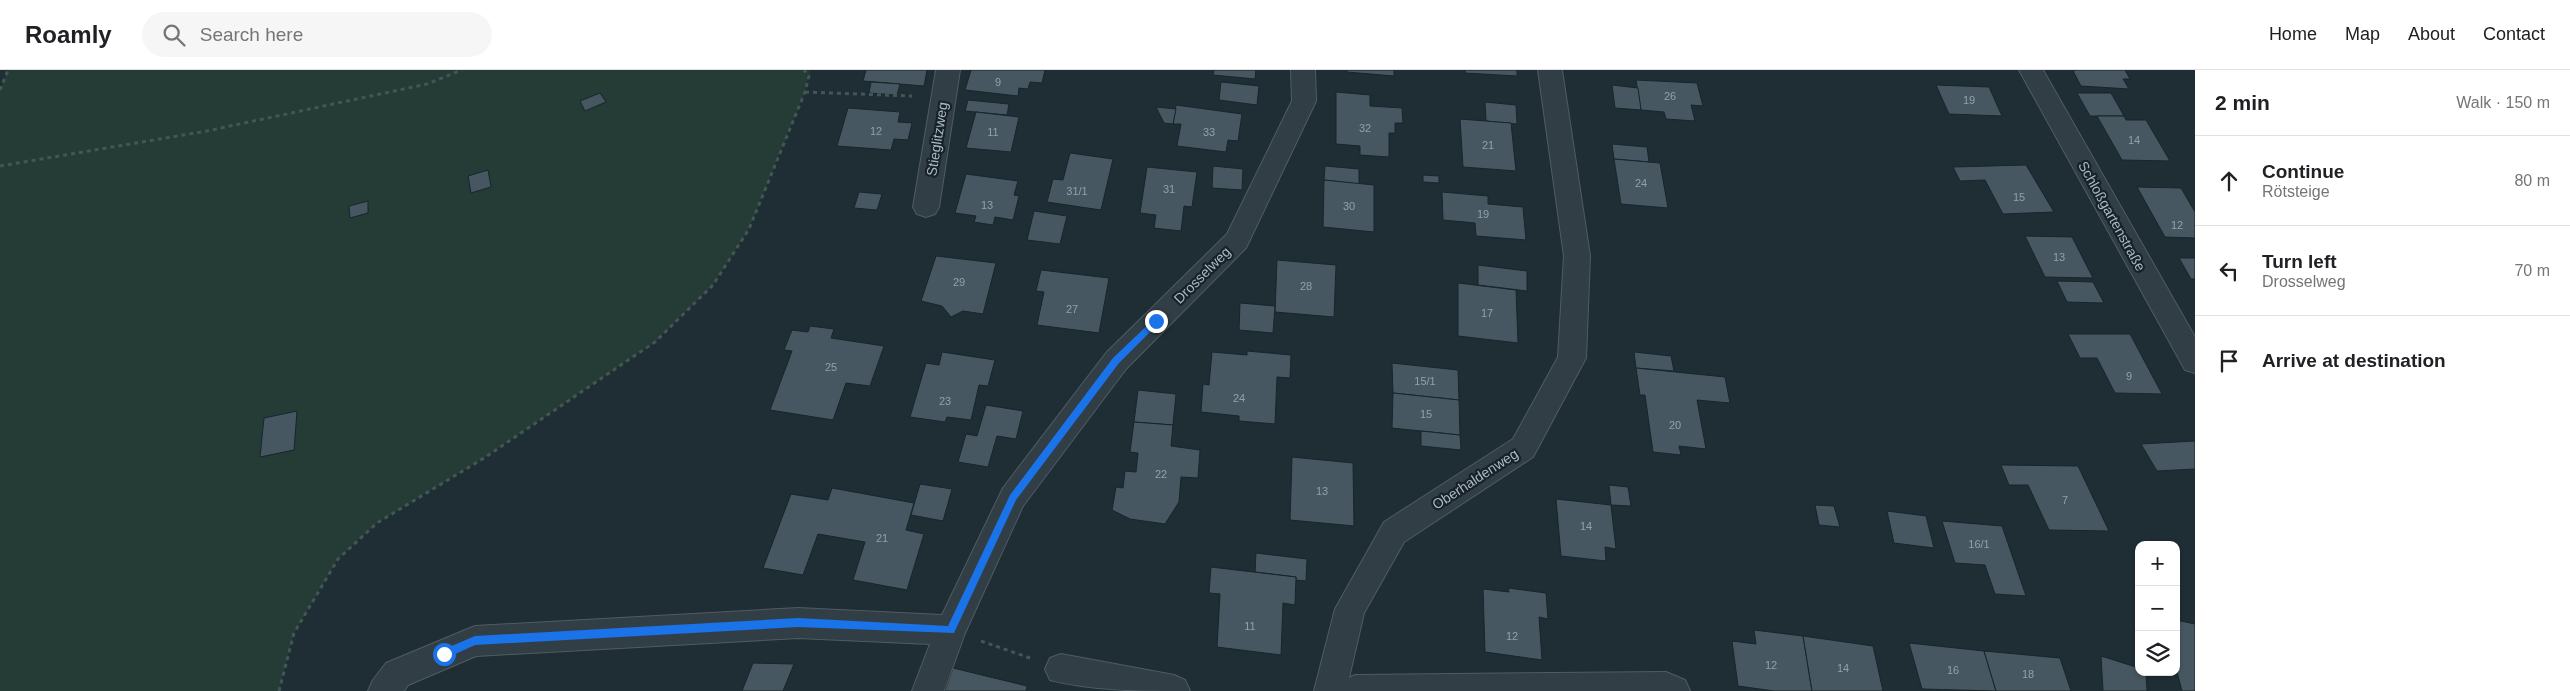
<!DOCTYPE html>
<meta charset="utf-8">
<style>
:root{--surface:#fff;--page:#f6f6f6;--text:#202124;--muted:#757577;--line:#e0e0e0}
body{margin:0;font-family:Helvetica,sans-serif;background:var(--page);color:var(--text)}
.controls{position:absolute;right:15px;bottom:15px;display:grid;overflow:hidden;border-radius:10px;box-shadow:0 1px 4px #0004}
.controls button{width:45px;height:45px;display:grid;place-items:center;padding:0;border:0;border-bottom:1px solid var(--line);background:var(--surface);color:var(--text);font:25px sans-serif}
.stop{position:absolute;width:15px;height:15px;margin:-11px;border:4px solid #1a73e8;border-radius:50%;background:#fff}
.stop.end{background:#1a73e8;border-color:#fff;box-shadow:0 1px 5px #0008}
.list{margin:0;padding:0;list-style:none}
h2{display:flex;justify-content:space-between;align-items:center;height:65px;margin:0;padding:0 20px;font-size:21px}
h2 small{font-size:16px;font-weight:400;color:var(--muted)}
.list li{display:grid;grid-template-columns:32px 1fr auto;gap:15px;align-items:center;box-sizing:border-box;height:90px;padding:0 20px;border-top:1px solid var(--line)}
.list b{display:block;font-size:19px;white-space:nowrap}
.list p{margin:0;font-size:16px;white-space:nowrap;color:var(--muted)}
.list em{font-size:16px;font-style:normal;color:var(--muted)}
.icon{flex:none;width:28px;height:28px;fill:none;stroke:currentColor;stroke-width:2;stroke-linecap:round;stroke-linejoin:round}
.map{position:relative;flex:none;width:2195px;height:621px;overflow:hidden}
header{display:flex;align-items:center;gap:30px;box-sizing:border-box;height:70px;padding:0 25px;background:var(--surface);border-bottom:1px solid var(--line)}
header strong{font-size:24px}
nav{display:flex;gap:28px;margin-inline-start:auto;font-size:18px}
.search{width:350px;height:45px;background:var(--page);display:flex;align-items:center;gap:12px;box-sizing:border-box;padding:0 18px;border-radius:28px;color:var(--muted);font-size:19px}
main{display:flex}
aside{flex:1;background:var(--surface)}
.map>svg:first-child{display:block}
.green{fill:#243b36}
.building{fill:#465761;stroke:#19252b}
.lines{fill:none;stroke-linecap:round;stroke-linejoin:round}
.minor-casing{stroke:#4f5c63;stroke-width:2}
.path{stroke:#425755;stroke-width:3;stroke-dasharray:4 4;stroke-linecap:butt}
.minor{fill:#323e45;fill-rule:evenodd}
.route{fill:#1a73e8}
.labels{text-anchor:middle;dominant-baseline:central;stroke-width:4.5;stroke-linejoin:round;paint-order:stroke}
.number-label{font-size:11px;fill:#92a0aa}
.street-label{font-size:14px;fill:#abb9c3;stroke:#182329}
</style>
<header>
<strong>Roamly</strong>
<div class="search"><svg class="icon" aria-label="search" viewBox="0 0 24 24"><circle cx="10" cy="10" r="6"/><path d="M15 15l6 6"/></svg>Search here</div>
<nav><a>Home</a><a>Map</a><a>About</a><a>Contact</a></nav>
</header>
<main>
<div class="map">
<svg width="2195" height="621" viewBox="0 0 2195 621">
<rect width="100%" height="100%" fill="#1f2d34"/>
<path class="green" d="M8,0H810L805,22L749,159L713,215L655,272L484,388L377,453L338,489L294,563L279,621H0V20Z"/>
<g class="building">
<path d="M866,0H927L924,16L863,11Z"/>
<path d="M971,0H1045L1042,13L1030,12L1028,19L1019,18L1018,26L965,20Z"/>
<path d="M1214,0H1256L1255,9L1213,5Z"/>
<path d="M1347,0H1394V6L1347,2Z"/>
<path d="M1465,0H1517V6L1465,3Z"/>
<path d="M2076,0H2125L2130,9H2123L2129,19L2081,16L2073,1Z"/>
<path d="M1636,10L1697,13L1703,36L1691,35L1695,51L1666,49L1664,42L1641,40Z"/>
<path d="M871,12L900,14L897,25L869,23Z"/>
<path d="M1221,12L1259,16L1257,35L1219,30Z"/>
<path d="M1612,15L1638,18L1641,40L1615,38Z"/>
<path d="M1936,15L1989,17L2002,46L1949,44Z"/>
<path d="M1336,22L1370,25V36L1402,38L1403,53H1395V63H1389V87L1360,85V76L1336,74Z"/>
<path d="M600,23L606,32L585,41L580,31Z"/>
<path d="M2077,23H2111L2124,46H2090Z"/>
<path d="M968,30L1009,34L1007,45L965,41Z"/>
<path d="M1485,32L1516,35L1517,54L1486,51Z"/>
<path d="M1176,35L1242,44L1238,71L1228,70L1226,82L1177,76L1181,54H1173Z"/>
<path d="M1156,37L1176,39L1173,54L1164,53Z"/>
<path d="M848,38L900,42L898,52L912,53L908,70L894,69L891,80L837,76Z"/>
<path d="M976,42L1019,47L1011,82L966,78Z"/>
<path d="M2097,46H2124L2126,50H2146L2170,91L2122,90Z"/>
<path d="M1460,49L1511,53L1516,101L1463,97Z"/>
<path d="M1612,74L1647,77L1649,92L1614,89Z"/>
<path d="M1070,83L1113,89L1101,140L1047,132L1053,109L1063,110Z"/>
<path d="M1614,89L1660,93L1668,138L1621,134Z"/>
<path d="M2026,95L2054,142L2003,144L1985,110L1960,111L1953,97Z"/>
<path d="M1213,96L1243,99L1242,120L1212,118Z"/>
<path d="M1325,96L1359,99V114L1324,110Z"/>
<path d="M1147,97L1197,102L1192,137L1184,136L1181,161L1154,158L1156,145L1140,143Z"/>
<path d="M488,100L491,117L471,123L468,106Z"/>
<path d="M966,104L1018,111L1014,125L1019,126L1013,150L995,147L993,155L974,152L976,146L955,143Z"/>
<path d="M1423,105L1439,106V113L1423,112Z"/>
<path d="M1324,110L1374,115V162L1323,157Z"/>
<path d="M2137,117L2181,118L2195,142V168L2165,167Z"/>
<path d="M859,122L882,124L877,140L854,138Z"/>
<path d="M1442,122L1488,126V134L1523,137L1526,170L1476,166L1475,153L1443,150Z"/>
<path d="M368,131V143L350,148L349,136Z"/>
<path d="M1034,141L1067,146L1060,174L1027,170Z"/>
<path d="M2025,166L2072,167L2093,208L2045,207Z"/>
<path d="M936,186L996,193L983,244L963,241L951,247L942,236L921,231Z"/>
<path d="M2179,188H2195V209H2191Z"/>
<path d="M1277,190L1336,195L1334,247L1275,242Z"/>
<path d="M1478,195L1527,201V221L1478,215Z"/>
<path d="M1041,200L1109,208L1099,263L1037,255L1044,222L1036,221Z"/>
<path d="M2057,211L2093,212L2104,233L2067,232Z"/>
<path d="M1458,213L1516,220L1518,273L1458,266Z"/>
<path d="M1240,233L1275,236L1273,263L1239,260Z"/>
<path d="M810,256L834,259L831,268L884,276L870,316L846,313L833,350L770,340L792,281L784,280L792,260L808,262Z"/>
<path d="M2068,264H2130L2162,324L2115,323L2097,288H2080Z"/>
<path d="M1247,281L1291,285L1290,308L1277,307L1275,354L1239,351V346L1201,342L1203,314L1209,315L1212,282L1247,285Z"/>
<path d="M942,282L995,290L988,316L979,315L971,350L947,347L945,352L910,347L926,293L939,295Z"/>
<path d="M1634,282L1671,286L1674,301L1636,298Z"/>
<path d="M1392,293L1458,300L1459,330L1393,323Z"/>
<path d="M1636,298L1725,307L1730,333L1697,330L1706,379L1679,376L1681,385L1653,382L1645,325H1640Z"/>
<path d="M1138,320L1176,324L1173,355L1134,352Z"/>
<path d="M1393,323L1459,330L1460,365L1392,358Z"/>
<path d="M986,335L1023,341L1016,369L997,366L988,397L958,392L966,364L977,366Z"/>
<path d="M297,341L294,380L260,387L264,348Z"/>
<path d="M1134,352L1173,355L1171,376L1200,380L1198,408L1181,407L1179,432L1165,454L1130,449L1112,440L1116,417L1123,418L1125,401L1136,402L1138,383L1130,382Z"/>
<path d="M1421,361L1460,365L1461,380L1421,376Z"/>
<path d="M2195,371V399L2157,401L2141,374Z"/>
<path d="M1292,387L1353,393L1354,456L1290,450Z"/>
<path d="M2001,395L2078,396L2109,461L2049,460L2028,415H2009Z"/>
<path d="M920,414L952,419L943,451L911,445Z"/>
<path d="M1609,415L1628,417L1631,436L1611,435Z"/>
<path d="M832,418L914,433L906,460L924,464L907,520L853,510L865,472L818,464L803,505L763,498L791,424L828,430Z"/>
<path d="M1556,429L1611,435L1616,479L1605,477L1606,491L1561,486Z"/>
<path d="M1815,435L1834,436L1840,457L1819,455Z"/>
<path d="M1887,441L1926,446L1934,478L1894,473Z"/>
<path d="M1942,451L2002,456L2026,526L1995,524L1985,495L1955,493Z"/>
<path d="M1256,483L1307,489L1306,511L1296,510V507L1255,502Z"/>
<path d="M1211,497L1296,507L1295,535L1283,533L1281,585L1217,577L1220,524L1209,523Z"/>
<path d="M1508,518L1546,523L1548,549L1539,547L1542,590L1485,582L1483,519L1509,522Z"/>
<path d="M2176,550L2195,554V621H2182L2176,598Z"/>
<path d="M1754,560L1803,566L1812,621H1774L1738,616L1732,571L1756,574Z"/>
<path d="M1803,566L1873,576L1883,621H1812Z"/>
<path d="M1909,573L1984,581L1996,621L1922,619Z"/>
<path d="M1984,581L2060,588L2071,621H1996Z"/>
<path d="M2101,586L2139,598V602H2146L2147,621H2103Z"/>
<path d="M753,593L794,594L783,621H742Z"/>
<path d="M953,598L1027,616L1026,621H945Z"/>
</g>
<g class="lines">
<g class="minor-casing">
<g id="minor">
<path d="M936,0H960L939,137L935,144L926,147L917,144L913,137Z"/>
<path d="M1291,0H1315L1316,31L1246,178L1126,299L1023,436L965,563L944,621H912L930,574L798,568L476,586L408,615L404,621H368L373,610L386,593L475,556L798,538L942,545L1003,418L1106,283L1227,164L1292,31Z"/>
<path d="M1538,0H1562L1590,186L1586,288L1533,387L1404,472L1364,543L1349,608L1355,605L1666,602L1685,610L1690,621H1314L1335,539L1384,452L1513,369L1558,287L1564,186Z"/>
<path d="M2019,0H2043L2195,267V303L2185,300Z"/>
<path d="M1061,584L1174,605L1185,610L1190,621C1144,621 1093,621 1050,610L1045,599L1050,588Z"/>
</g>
</g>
<g class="path">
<path d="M0,20L8,0"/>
<path d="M805,22L912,26"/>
<path d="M0,96L207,61L427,14L462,0"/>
<path d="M981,571L1030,588"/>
<path d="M279,621L294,563L338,489L377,453L484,388L655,272L713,215L749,159L805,22L809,6L804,0"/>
</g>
<use href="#minor" class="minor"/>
</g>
<path class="route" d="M1156,247L1160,251L1159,253L1119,293L1016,430L954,563L798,557L475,575L444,589L440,587V581L475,566L798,548L948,556L1010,425L1113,288Z"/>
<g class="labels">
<g class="number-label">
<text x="998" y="12">9</text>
<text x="1670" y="26">26</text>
<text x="1969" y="30">19</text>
<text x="1365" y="58">32</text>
<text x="876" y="61">12</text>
<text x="993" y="62">11</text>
<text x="1209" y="62">33</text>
<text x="2134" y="70">14</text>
<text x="1488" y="75">21</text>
<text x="1641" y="113">24</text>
<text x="1169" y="119">31</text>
<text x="1077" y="121">31/1</text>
<text x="2019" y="127">15</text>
<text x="987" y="135">13</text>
<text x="1349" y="136">30</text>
<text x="1483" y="144">19</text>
<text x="2177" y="155">12</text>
<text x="2059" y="187">13</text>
<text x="959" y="212">29</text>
<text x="1306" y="216">28</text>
<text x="1072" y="239">27</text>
<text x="1487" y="243">17</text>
<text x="831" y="297">25</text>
<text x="2129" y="306">9</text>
<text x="1425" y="311">15/1</text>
<text x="1239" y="328">24</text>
<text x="945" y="331">23</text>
<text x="1426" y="344">15</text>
<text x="1675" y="355">20</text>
<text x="1161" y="404">22</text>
<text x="1322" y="421">13</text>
<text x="2065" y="430">7</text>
<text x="1586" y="456">14</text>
<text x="882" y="468">21</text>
<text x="1979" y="474">16/1</text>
<text x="1250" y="556">11</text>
<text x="1512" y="566">12</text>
<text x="1771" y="595">12</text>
<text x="1843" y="598">14</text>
<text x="1953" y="600">16</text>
<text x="2028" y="604">18</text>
</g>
<g class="street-label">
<text transform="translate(937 69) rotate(-81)">Stieglitzweg</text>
<text transform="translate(2112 146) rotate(61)">Schloßgartenstraße</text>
<text transform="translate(1202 205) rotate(-45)">Drosselweg</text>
<text transform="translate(1475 409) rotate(-33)">Oberhaldenweg</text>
</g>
</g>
</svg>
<div class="controls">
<button>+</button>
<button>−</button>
<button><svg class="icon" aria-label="layers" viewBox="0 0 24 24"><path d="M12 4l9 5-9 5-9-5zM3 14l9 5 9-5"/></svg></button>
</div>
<div class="stop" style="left:444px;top:584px"></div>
<div class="stop end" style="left:1156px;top:251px"></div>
</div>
<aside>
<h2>2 min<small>Walk · 150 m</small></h2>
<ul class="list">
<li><svg class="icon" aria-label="ahead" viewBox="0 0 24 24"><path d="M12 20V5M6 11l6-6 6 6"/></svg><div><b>Continue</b><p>Rötsteige</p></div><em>80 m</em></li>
<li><svg class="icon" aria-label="left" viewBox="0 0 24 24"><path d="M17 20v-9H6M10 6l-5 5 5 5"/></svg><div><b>Turn left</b><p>Drosselweg</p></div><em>70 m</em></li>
<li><svg class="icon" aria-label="arrive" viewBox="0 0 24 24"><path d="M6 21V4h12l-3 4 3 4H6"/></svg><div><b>Arrive at destination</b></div></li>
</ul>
</aside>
</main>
